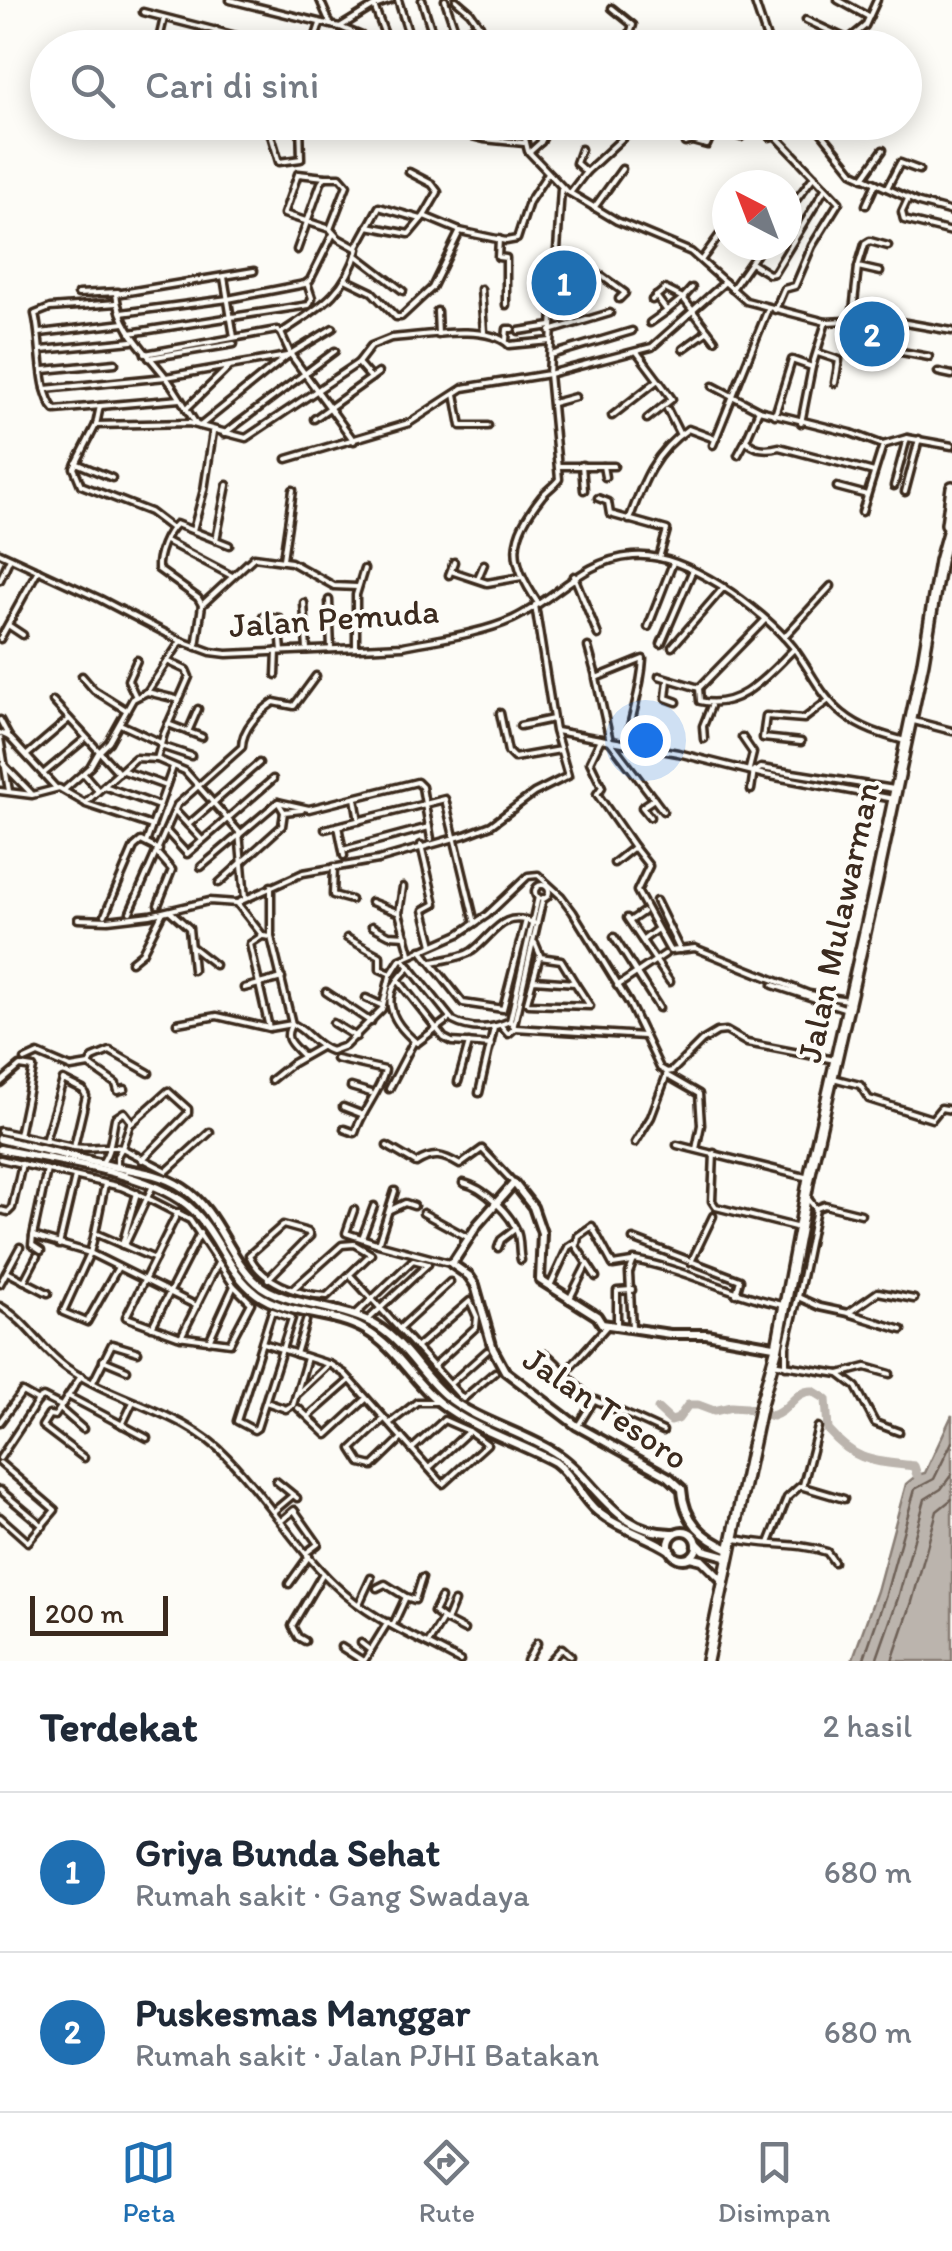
<!DOCTYPE html>
<html lang="id">
<meta charset="utf-8">
<style>
:root{--surface:#fff;--page:#f2f2f3;--text:#1f2937;--muted:#747a83;--line:#e0e1e3;--accent:#1f6fb2}
body{margin:0;font-family:Itim,sans-serif;background:var(--page);color:var(--text)}
.compass{position:absolute;left:712px;top:170px;width:90px;height:90px;border-radius:50%;background:var(--surface);box-shadow:0 5px 25px #0003;rotate:318deg}
.scale{position:absolute;left:30px;bottom:25px;width:138px;box-sizing:border-box;padding-left:10px;border:5px solid #3b2a1e;border-top:0;font-size:28px;line-height:35px;white-space:nowrap;color:#3b2a1e;-webkit-text-stroke:8px #fdfcf7;paint-order:stroke}
.you{position:absolute;left:645px;top:740px;width:35px;height:35px;margin:-25px;border:8px solid #fff;border-radius:50%;background:#1a73e8;box-shadow:0 0 0 15px #1a73e833}
.badge{display:grid;place-items:center;width:65px;height:65px;border-radius:50%;background:var(--accent);color:#fff;font-size:32px;font-weight:700}
.pin{position:absolute;translate:-50% -50%;border:5px solid #fff;box-shadow:0 2px 10px #0006}
.list{margin:0;padding:0;list-style:none}
h2{display:flex;justify-content:space-between;align-items:center;height:130px;margin:0;padding:0 40px;font-size:42px}
h2 small{font-size:32px;font-weight:400;color:var(--muted)}
.list li{display:grid;grid-template-columns:65px 1fr auto;gap:30px;align-items:center;box-sizing:border-box;height:160px;padding:0 40px;border-top:2px solid var(--line)}
.list b{display:block;font-size:38px;white-space:nowrap}
.list p{margin:0;font-size:32px;white-space:nowrap;color:var(--muted)}
.list em{font-size:32px;font-style:normal;color:var(--muted)}
.icon{flex:none;width:55px;height:55px;fill:none;stroke:currentColor;stroke-width:2;stroke-linecap:round;stroke-linejoin:round}
.map{position:relative;flex:none;width:952px;height:1661px;overflow:hidden}
.search{position:absolute;background:var(--surface);box-shadow:0 5px 25px #0003;left:30px;right:30px;top:30px;height:110px;display:flex;align-items:center;gap:25px;box-sizing:border-box;padding:0 35px;border-radius:55px;color:var(--muted);font-size:38px}
.sheet{height:450px;background:var(--surface)}
nav{display:flex;justify-content:space-around;align-items:center;box-sizing:border-box;height:140px;border-top:2px solid var(--line);background:var(--surface);font-size:28px;color:var(--muted)}
nav a{display:grid;justify-items:center;gap:5px}
nav .on{color:var(--accent)}
.map>svg:first-child{display:block}
.water{fill:#bbb4ad;stroke:#887d74;stroke-width:2.5}
.lines{fill:none;stroke-linecap:round;stroke-linejoin:round}
.shore{stroke:#6e6157;stroke-width:2.5}
.river{stroke:#bbb4ad;stroke-width:9}
.minor-casing{stroke:#3b2a1e;stroke-width:11}
.tertiary-casing{stroke:#3b2a1e;stroke-width:14}
.trunk-casing{stroke:#3b2a1e;stroke-width:16}
.minor{stroke:#fdfcf7;stroke-width:4}
.tertiary{stroke:#fdfcf7;stroke-width:6}
.trunk{stroke:#fdfcf7;stroke-width:9}
.labels{text-anchor:middle;dominant-baseline:central;stroke-width:8;stroke-linejoin:round;paint-order:stroke}
.street-label{font-size:35px;fill:#3b2a1e;stroke:#fdfcf7}
</style>
<div class="map">
<svg width="952" height="1661" viewBox="0 0 952 1661">
<rect width="100%" height="100%" fill="#fdfcf7"/>
<filter id="ink" filterUnits="userSpaceOnUse"><feTurbulence type="fractalNoise" baseFrequency=".01" numOctaves="2"/><feDisplacementMap in="SourceGraphic" scale="20" xChannelSelector="R" yChannelSelector="G"/><feConvolveMatrix kernelMatrix="1 2 1 2 8 2 1 2 1" color-interpolation-filters="sRGB"/></filter>
<g filter="url(#ink)">
<path class="water" d="M952,1415V1661H852L877,1591L906,1484L917,1475L925,1473Z"/>
<g class="lines">
<g class="shore">
<path d="M863,1661L886,1594L915,1489L934,1479L952,1442"/>
<path d="M876,1661L898,1598L925,1499L941,1489L952,1474"/>
<path d="M892,1661L912,1602L937,1511L952,1499"/>
</g>
<path class="river" d="M658,1409L671,1421L678,1419L688,1405H698L714,1411L731,1407L746,1408L772,1416C789,1412 794,1390 813,1391L826,1399L828,1430C857,1463 873,1461 914,1466L917,1475"/>
<g class="minor-casing">
<g id="minor">
<path d="M230,0L331,25"/>
<path d="M320,0L331,25L340,27L374,6L391,0"/>
<path d="M398,0L413,48"/>
<path d="M422,0L437,48"/>
<path d="M445,0L461,48"/>
<path d="M456,0L470,12L495,48"/>
<path d="M754,0L770,48"/>
<path d="M838,0L869,17"/>
<path d="M374,6L390,48"/>
<path d="M612,8L633,25L625,48"/>
<path d="M143,12L283,48"/>
<path d="M806,20L847,39V48"/>
<path d="M340,27L362,36"/>
<path d="M849,39L865,26L877,0"/>
<path d="M674,41L686,48"/>
<path d="M157,48L164,18"/>
<path d="M212,48L216,30"/>
<path d="M312,48L320,24"/>
<path d="M410,48L480,25"/>
<path d="M267,122L279,162L301,159L300,122"/>
<path d="M414,122L484,139L524,143"/>
<path d="M521,122L528,151L565,190L617,221L691,252L746,301L826,322L883,319L952,331"/>
<path d="M539,122L541,142"/>
<path d="M813,122L854,173L919,203L952,212"/>
<path d="M716,128L741,137L746,123"/>
<path d="M775,135L839,202L812,246L795,286L784,289L775,310"/>
<path d="M770,137L808,122"/>
<path d="M685,143L692,141L707,145L717,122"/>
<path d="M581,149L576,163L586,172"/>
<path d="M531,151L541,142L551,122"/>
<path d="M863,178L883,150"/>
<path d="M887,188L900,163L919,170"/>
<path d="M570,193L586,172L629,132"/>
<path d="M908,199L902,212L904,220L952,232"/>
<path d="M866,205L876,183"/>
<path d="M594,208L622,169"/>
<path d="M787,212L814,176"/>
<path d="M424,216L460,231"/>
<path d="M368,226L409,234L424,216L438,192L432,184L409,172"/>
<path d="M499,239L498,257L506,258V305"/>
<path d="M746,245L756,255"/>
<path d="M357,247L379,207L421,219"/>
<path d="M297,250L321,183L325,177H340L347,185L330,229"/>
<path d="M356,255L403,291"/>
<path d="M556,259L603,277L625,293L619,299"/>
<path d="M702,259L727,225"/>
<path d="M751,263L769,274L774,273L825,189"/>
<path d="M858,267L880,272"/>
<path d="M224,277L234,337"/>
<path d="M347,280L372,292L396,317H401L432,288L460,231L506,241L517,239L529,202L548,173"/>
<path d="M481,289L484,332"/>
<path d="M732,289L763,245"/>
<path d="M78,294L118,292"/>
<path d="M656,296L667,311L683,298L715,340"/>
<path d="M652,300L665,289L683,298L692,288"/>
<path d="M117,303L50,308L35,314C42,340 38,392 55,410L100,406L96,425L189,423L246,438L358,363L371,346L391,338C422,336 487,323 509,345L551,341"/>
<path d="M553,306L573,299"/>
<path d="M437,311L438,335"/>
<path d="M121,313L228,299L305,284L310,280L333,234"/>
<path d="M852,320L858,267L865,244L870,241L888,246"/>
<path d="M865,320L863,345L929,357"/>
<path d="M650,323L667,311"/>
<path d="M519,331L551,326"/>
<path d="M550,331L610,313"/>
<path d="M40,333L124,323"/>
<path d="M130,333L309,305L312,298L307,283"/>
<path d="M281,333L291,355L354,441"/>
<path d="M506,340L507,329H512"/>
<path d="M683,349L708,331"/>
<path d="M42,350L132,341"/>
<path d="M818,353L839,360L835,383"/>
<path d="M145,354L277,330L281,333C318,308 345,295 358,249L338,238L330,229L284,214L298,174L325,177"/>
<path d="M551,355L632,331"/>
<path d="M149,358L234,344"/>
<path d="M358,363L371,378"/>
<path d="M44,370L115,363"/>
<path d="M938,372L952,375"/>
<path d="M713,386L759,410L851,433L883,445L907,438L952,446"/>
<path d="M45,389L166,377L287,356"/>
<path d="M455,394L461,426H488"/>
<path d="M553,403L575,397"/>
<path d="M100,406L180,399"/>
<path d="M186,409L229,367"/>
<path d="M667,409L680,435"/>
<path d="M759,410L746,440C754,450 768,450 779,447L874,472"/>
<path d="M775,415L792,360L812,367"/>
<path d="M612,416L658,380L637,352"/>
<path d="M314,419L378,373"/>
<path d="M647,419L672,399L659,381"/>
<path d="M801,423L812,367L826,322"/>
<path d="M196,424C186,409 177,391 165,376C144,349 120,329 116,294L254,271"/>
<path d="M200,426L287,356L333,328"/>
<path d="M95,427L74,468L81,485L150,512L171,528"/>
<path d="M224,434L335,351"/>
<path d="M713,445L768,309"/>
<path d="M738,455L745,442"/>
<path d="M287,459L409,423L463,388L549,374L652,347L725,282"/>
<path d="M76,463L112,478"/>
<path d="M582,465L584,490"/>
<path d="M559,466H603L605,477"/>
<path d="M603,466H614"/>
<path d="M894,486L907,438"/>
<path d="M837,487L867,495"/>
<path d="M905,492L919,439"/>
<path d="M598,498L608,502L610,514L667,530L659,558"/>
<path d="M862,512L883,445"/>
<path d="M629,520C643,482 654,452 688,429L715,439"/>
<path d="M193,530L204,490L213,432"/>
<path d="M216,540L227,485"/>
<path d="M166,541L232,576"/>
<path d="M0,553L100,599L181,641L211,652L227,654L403,646C438,639 480,634 513,619C556,599 582,560 633,556C684,551 762,609 793,647C810,669 821,697 843,714C861,729 883,735 905,741"/>
<path d="M283,559L293,490"/>
<path d="M451,571L487,583L522,577"/>
<path d="M449,575L454,562"/>
<path d="M574,576L598,635"/>
<path d="M478,578L484,564"/>
<path d="M0,580L10,558"/>
<path d="M329,600L331,649"/>
<path d="M304,603L307,650"/>
<path d="M538,603C508,559 509,538 542,496C548,489 554,486 559,479L549,374L561,189"/>
<path d="M202,605L198,598L158,569C157,555 166,533 176,524L229,545"/>
<path d="M263,616L279,618L282,651"/>
<path d="M8,625L23,635"/>
<path d="M648,627L673,563"/>
<path d="M784,637L831,586"/>
<path d="M0,639L38,570"/>
<path d="M661,644L692,572"/>
<path d="M196,647L202,605L254,557L291,562L334,586L357,587"/>
<path d="M588,647L596,676"/>
<path d="M672,647L724,587"/>
<path d="M356,648V595L364,569"/>
<path d="M276,675L277,651"/>
<path d="M82,676L94,690L126,710"/>
<path d="M659,676L699,688"/>
<path d="M668,680L666,698L677,702"/>
<path d="M699,688L700,701C740,711 769,673 794,649"/>
<path d="M699,688L765,620"/>
<path d="M147,692L176,699"/>
<path d="M136,697L128,680L137,660"/>
<path d="M53,701L119,773"/>
<path d="M500,713L508,752L514,758L560,750"/>
<path d="M0,720L9,737"/>
<path d="M910,720L952,731"/>
<path d="M120,724L161,743"/>
<path d="M168,724L202,737"/>
<path d="M520,726L553,719"/>
<path d="M556,731L678,753L765,775L894,799"/>
<path d="M188,732L198,709"/>
<path d="M0,733L9,737L56,788"/>
<path d="M742,737L753,753L749,769"/>
<path d="M0,738L9,791"/>
<path d="M601,739L590,762L602,787L597,794L634,847L614,863"/>
<path d="M704,739L703,726L711,706"/>
<path d="M627,742C632,711 641,692 643,659L596,678L610,741L663,811"/>
<path d="M801,742L763,738L766,716L804,719L829,700"/>
<path d="M161,746L191,756"/>
<path d="M27,755L69,719"/>
<path d="M157,759L185,771L239,832L245,898"/>
<path d="M3,764L31,793"/>
<path d="M124,771L166,786"/>
<path d="M756,771L761,768L894,789"/>
<path d="M43,774L85,739"/>
<path d="M84,774L97,789"/>
<path d="M104,786L159,806"/>
<path d="M64,790L90,767L98,753L109,742L133,699L147,692L181,641"/>
<path d="M751,790L754,770"/>
<path d="M0,791L32,795L59,788L85,803L135,758L157,759L164,734L189,677L186,670L167,661"/>
<path d="M355,798L359,821"/>
<path d="M278,802L284,812L302,810"/>
<path d="M86,804L152,826"/>
<path d="M175,811L202,840"/>
<path d="M650,817L642,807L654,799"/>
<path d="M188,825L259,763"/>
<path d="M338,826L344,856"/>
<path d="M325,829L445,799L475,923"/>
<path d="M168,833L187,854L273,779"/>
<path d="M146,843L173,767"/>
<path d="M421,845L435,904L424,910L433,945"/>
<path d="M634,847L649,866L637,891L670,951L695,948L809,994L848,1000"/>
<path d="M343,850L429,827"/>
<path d="M157,853L172,870L158,905"/>
<path d="M201,867L278,802L309,809L417,782L422,787L431,839"/>
<path d="M334,867L333,895L351,900"/>
<path d="M219,883L282,826L284,812"/>
<circle cx="542" cy="892" r="7"/>
<path d="M403,887L399,913L410,953"/>
<path d="M656,901L680,950"/>
<path d="M371,902L399,913"/>
<path d="M237,903L263,936L271,937L292,1024C306,1029 313,1045 331,1051L345,1046L382,1009L390,976L400,960L459,934L487,915L528,876L538,875L561,896L573,912L629,1003L660,1068L667,1072L672,1071L702,1041L717,1032L726,1031L747,1043L835,1060"/>
<path d="M170,911L189,928L193,970"/>
<path d="M130,912L177,805L242,747C242,729 259,712 274,702L294,706L316,676"/>
<path d="M105,915L134,847L141,841L159,850"/>
<path d="M627,918L670,982"/>
<path d="M78,919L108,920L150,915L209,901L237,903L303,873L378,860L465,835L491,825L534,793L568,776L555,731L535,605"/>
<path d="M630,921L643,912"/>
<path d="M372,926L389,935L406,936"/>
<path d="M262,936L250,944L269,1028L292,1024"/>
<path d="M271,937V886"/>
<path d="M614,937L659,1008"/>
<path d="M347,938L380,956V969L391,974"/>
<path d="M643,940L656,930"/>
<path d="M192,947L215,965"/>
<path d="M421,950L463,1003L503,1009L526,920"/>
<path d="M540,957L561,960L575,983"/>
<path d="M404,960L453,1021C472,1031 493,1029 510,1021L515,1028L508,1034L502,1027"/>
<path d="M131,962L142,953L163,912"/>
<path d="M433,962C445,959 462,958 472,951C495,934 501,910 534,923"/>
<path d="M410,967C378,995 389,1020 417,1043L450,1018"/>
<path d="M398,980L444,1038L452,1042L491,1045"/>
<path d="M534,980L575,983L590,1006L528,1004L527,1002L540,955L535,943"/>
<path d="M773,985L844,1008"/>
<path d="M617,986L665,954"/>
<path d="M244,988L282,978"/>
<path d="M326,992L371,1022"/>
<path d="M366,998L383,1006"/>
<path d="M510,1021L538,897"/>
<path d="M177,1023L217,1016L269,1028"/>
<path d="M333,1023L356,1037"/>
<path d="M292,1024C282,1039 292,1044 303,1056"/>
<path d="M514,1024L543,898"/>
<path d="M515,1028L644,1036"/>
<path d="M336,1059L385,1070C381,1090 362,1110 355,1133L344,1129"/>
<path d="M25,1060L38,1054L71,1068L89,1065L116,1084L118,1091L125,1089"/>
<path d="M89,1065L93,1058L110,1051L149,1073"/>
<path d="M666,1075L699,1094L701,1125L696,1149"/>
<path d="M833,1078L860,1085L869,1099L932,1119L941,1108L952,1110"/>
<path d="M271,1080L291,1064L321,1047"/>
<path d="M458,1082L469,1043"/>
<path d="M0,1083L20,1066L33,1068"/>
<path d="M351,1087L371,1093"/>
<path d="M389,1089L414,1041"/>
<path d="M479,1093L494,1028"/>
<path d="M343,1107L361,1114"/>
<path d="M132,1123L168,1091L188,1109V1113L142,1160"/>
<path d="M0,1131L73,1147C91,1150 104,1144 122,1148L131,1121L124,1112L115,1118C112,1133 111,1150 102,1163"/>
<path d="M19,1135L33,1068"/>
<path d="M45,1141L63,1080L83,1090L86,1096L74,1147"/>
<path d="M635,1143L651,1117L666,1077"/>
<path d="M677,1145L809,1178"/>
<path d="M387,1146L416,1163C434,1152 443,1155 460,1165L482,1149L514,1183"/>
<path d="M714,1153L712,1201L716,1207L799,1228"/>
<path d="M0,1159L121,1187L147,1198L125,1245"/>
<path d="M117,1167V1156L122,1148L167,1171L210,1132"/>
<path d="M47,1170L33,1236L90,1253L197,1306"/>
<path d="M463,1183C483,1187 513,1215 518,1235C520,1243 519,1252 521,1260"/>
<path d="M152,1188L147,1198L190,1220L234,1286L251,1303L230,1343L178,1336L126,1317L178,1212"/>
<path d="M395,1191L378,1244L449,1263"/>
<path d="M806,1196L816,1209L798,1297L820,1307L848,1313L878,1292L914,1299"/>
<path d="M817,1208L825,1205L861,1214"/>
<path d="M0,1210L8,1212L12,1208L22,1164"/>
<path d="M354,1210L346,1233L376,1243"/>
<path d="M390,1210L405,1203L414,1206"/>
<path d="M423,1213L467,1237"/>
<path d="M95,1233L105,1184"/>
<path d="M33,1236L32,1245L41,1251"/>
<path d="M362,1238L374,1206"/>
<path d="M633,1239L740,1280L736,1294"/>
<path d="M577,1243L578,1236L592,1226L613,1265L632,1262"/>
<path d="M59,1245L75,1177"/>
<path d="M122,1245L137,1193"/>
<path d="M498,1248L501,1240L514,1230"/>
<path d="M691,1262L713,1216"/>
<path d="M117,1269L87,1322L63,1312L90,1253L95,1233L155,1259"/>
<path d="M7,1272L48,1293"/>
<path d="M351,1276L463,1399L495,1372"/>
<path d="M268,1279L310,1236L308,1232L283,1225L249,1255C261,1282 298,1295 327,1296L371,1254L354,1244L342,1245L293,1289"/>
<path d="M24,1281L37,1256"/>
<path d="M0,1284L20,1247"/>
<path d="M551,1284L568,1247L574,1243L596,1277"/>
<path d="M569,1300L587,1264"/>
<path d="M0,1306C28,1322 41,1350 67,1368C116,1402 185,1412 227,1457C266,1497 295,1547 336,1586C370,1619 418,1638 460,1661"/>
<path d="M272,1311L292,1318L257,1428L254,1430L237,1421Z"/>
<path d="M848,1313L902,1330"/>
<path d="M355,1315L413,1260L428,1264"/>
<path d="M369,1319L428,1264"/>
<path d="M617,1325V1291L632,1290"/>
<path d="M152,1327L200,1233"/>
<path d="M632,1328L629,1273L634,1260C685,1269 731,1295 783,1305"/>
<path d="M399,1329L450,1282"/>
<path d="M181,1337L218,1263"/>
<path d="M209,1341L234,1286"/>
<path d="M263,1343L331,1365L345,1374L441,1482L443,1484L487,1444L469,1431L444,1420L412,1449"/>
<path d="M416,1348L470,1301L477,1317L476,1327L433,1367"/>
<path d="M296,1354L306,1321"/>
<path d="M546,1354C564,1367 578,1392 594,1400L578,1426"/>
<path d="M103,1360L127,1370"/>
<path d="M772,1363L839,1374L856,1387L875,1423L899,1432"/>
<path d="M786,1366V1346L798,1297"/>
<path d="M567,1371L606,1327"/>
<path d="M839,1374L866,1367L890,1374"/>
<path d="M81,1376L55,1416L49,1415L42,1426L84,1458"/>
<path d="M350,1380L309,1416L310,1419L327,1435L366,1399"/>
<path d="M93,1382L112,1344L138,1352"/>
<path d="M450,1384L487,1351"/>
<path d="M296,1395L329,1364"/>
<path d="M68,1396L147,1438"/>
<path d="M595,1400C618,1411 640,1420 663,1431"/>
<path d="M266,1402L286,1409L293,1405L307,1358"/>
<path d="M298,1408L309,1418"/>
<path d="M60,1409L83,1429"/>
<path d="M384,1419L352,1449L361,1463L373,1466L402,1438"/>
<path d="M0,1422L22,1392L38,1401"/>
<path d="M390,1423L417,1402H438"/>
<path d="M122,1425L133,1402"/>
<path d="M0,1458L39,1399L43,1397L61,1406"/>
<path d="M0,1463L55,1510L28,1542L0,1517"/>
<path d="M429,1468L469,1431"/>
<path d="M276,1481L297,1498"/>
<path d="M803,1485L818,1427"/>
<path d="M0,1490L43,1526"/>
<path d="M274,1511L292,1496"/>
<path d="M281,1521L294,1510L318,1544L306,1553"/>
<path d="M737,1539C769,1547 793,1541 827,1552L834,1562"/>
<path d="M769,1543L787,1498L800,1486L844,1499"/>
<path d="M289,1584L309,1556"/>
<path d="M377,1588L385,1584L406,1597"/>
<path d="M441,1598L434,1612L443,1619"/>
<path d="M359,1604L371,1578"/>
<path d="M446,1621L454,1602"/>
<path d="M393,1625L406,1597L415,1600L422,1578"/>
<path d="M305,1641L298,1637L292,1626L323,1573"/>
<path d="M361,1643L370,1650"/>
<path d="M428,1644L443,1619L464,1630"/>
<path d="M341,1647L363,1661"/>
<path d="M364,1661L388,1622"/>
<path d="M527,1661L537,1643"/>
<path d="M550,1661L562,1648L571,1656"/>
</g>
</g>
<g class="tertiary-casing">
<g id="tertiary">
<path d="M0,1139C37,1148 74,1157 111,1166C136,1171 160,1173 183,1188C218,1210 227,1256 257,1283C283,1306 344,1305 377,1326C406,1344 421,1375 446,1396C477,1421 520,1431 554,1452C596,1478 613,1535 675,1533"/>
<path d="M0,1149C54,1161 155,1172 193,1210C218,1234 228,1273 257,1294C287,1316 332,1311 365,1330C397,1348 412,1381 440,1403C473,1429 518,1442 555,1462C574,1476 580,1497 598,1512C620,1530 648,1535 671,1551"/>
<circle cx="683" cy="1545" r="14"/>
<path d="M698,1544L704,1550L729,1557"/>
<path d="M731,1550C703,1538 684,1521 682,1489L669,1477L577,1426L505,1371L493,1349L475,1285L469,1276L452,1264L478,1224L514,1183L533,1207L542,1233L540,1280L597,1316L602,1324L670,1334H706L774,1346"/>
<path d="M690,1557L702,1560L723,1581"/>
</g>
</g>
<g class="trunk-casing">
<g id="trunk">
<path d="M947,524L952,487"/>
<path d="M707,1661L761,1404L777,1347L809,1178L876,884L923,662L940,561L952,518"/>
</g>
</g>
<use href="#minor" class="minor"/>
<use href="#tertiary" class="tertiary"/>
<use href="#trunk" class="trunk"/>
</g>
</g>
<g class="labels">
<g class="street-label">
<text transform="translate(334 618) rotate(-4)">Jalan Pemuda</text>
<text transform="translate(838 922) rotate(-78)">Jalan Mulawarman</text>
<text transform="translate(606 1408) rotate(34)">Jalan Tesoro</text>
</g>
</g>
</svg>
<svg class="compass" viewBox="-18 -18 36 36"><path d="M0-13l5 13h-10z" fill="#e53935"/><path d="M0 13l5-13h-10z" fill="#747a83"/></svg>
<div class="scale">200 m</div>
<div class="you"></div>
<div class="pin badge" style="left:564px;top:283px">1</div>
<div class="pin badge" style="left:872px;top:334px">2</div>
<div class="search"><svg class="icon" aria-label="search" viewBox="0 0 24 24"><circle cx="10" cy="10" r="6"/><path d="M15 15l6 6"/></svg>Cari di sini</div>
</div>
<section class="sheet">
<h2>Terdekat<small>2 hasil</small></h2>
<ul class="list">
<li><span class="badge">1</span><div><b>Griya Bunda Sehat</b><p>Rumah sakit · Gang Swadaya</p></div><em>680 m</em></li>
<li><span class="badge">2</span><div><b>Puskesmas Manggar</b><p>Rumah sakit · Jalan PJHI Batakan</p></div><em>680 m</em></li>
</ul>
</section>
<nav>
<a class="on"><svg class="icon" aria-label="map" viewBox="0 0 24 24"><path d="M3 6l6-2 6 2 6-2v14l-6 2-6-2-6 2zM9 4v14M15 6v14"/></svg>Peta</a>
<a><svg class="icon" aria-label="directions" viewBox="0 0 24 24"><path d="M12 3l9 9-9 9-9-9zM9 14v-3h6M13 9l2 2-2 2"/></svg>Rute</a>
<a><svg class="icon" aria-label="saved" viewBox="0 0 24 24"><path d="M7 4h10v16l-5-4-5 4z"/></svg>Disimpan</a>
</nav>
